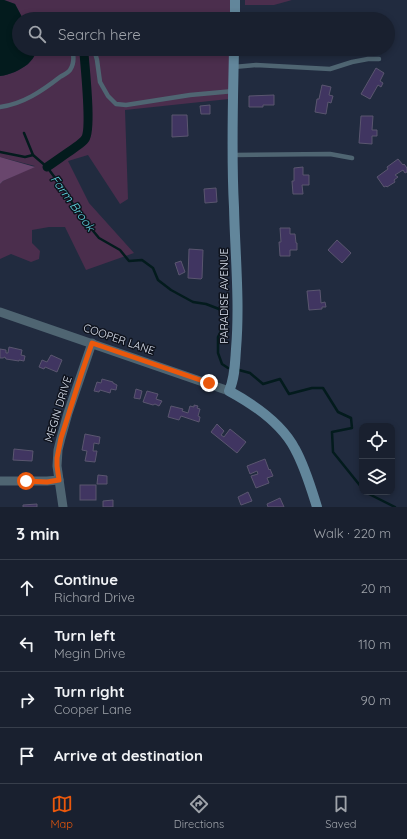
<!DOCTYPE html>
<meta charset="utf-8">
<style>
:root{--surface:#19202f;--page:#222837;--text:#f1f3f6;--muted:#9fa3aa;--line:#373e4b;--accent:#ea580c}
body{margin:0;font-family:Quicksand,sans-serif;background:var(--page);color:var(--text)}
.controls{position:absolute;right:12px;bottom:12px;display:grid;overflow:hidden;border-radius:8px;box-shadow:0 2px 6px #0003}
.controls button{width:36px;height:36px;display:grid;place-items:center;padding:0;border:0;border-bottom:1px solid var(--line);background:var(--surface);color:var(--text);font:20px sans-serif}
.stop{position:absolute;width:12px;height:12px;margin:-9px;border:3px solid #ea580c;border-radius:50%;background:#fff}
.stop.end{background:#ea580c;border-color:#fff;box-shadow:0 1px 4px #0008}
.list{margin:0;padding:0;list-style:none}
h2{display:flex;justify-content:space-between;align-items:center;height:52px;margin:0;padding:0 16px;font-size:17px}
h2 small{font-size:13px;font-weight:400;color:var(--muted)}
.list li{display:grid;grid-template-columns:26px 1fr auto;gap:12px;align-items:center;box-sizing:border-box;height:56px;padding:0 16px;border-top:1px solid var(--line)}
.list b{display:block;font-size:15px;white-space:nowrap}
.list p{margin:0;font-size:13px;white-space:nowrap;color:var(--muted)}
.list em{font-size:13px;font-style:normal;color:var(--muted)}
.icon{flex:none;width:22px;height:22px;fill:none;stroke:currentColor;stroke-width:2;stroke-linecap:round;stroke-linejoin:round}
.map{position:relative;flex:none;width:407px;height:507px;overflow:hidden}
.search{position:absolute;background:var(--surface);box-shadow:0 2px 6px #0003;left:12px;right:12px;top:12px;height:44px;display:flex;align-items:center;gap:10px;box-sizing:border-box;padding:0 14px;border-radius:22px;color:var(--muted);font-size:15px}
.sheet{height:276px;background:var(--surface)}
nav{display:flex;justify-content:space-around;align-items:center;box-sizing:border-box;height:56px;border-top:1px solid var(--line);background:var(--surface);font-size:11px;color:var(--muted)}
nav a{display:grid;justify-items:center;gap:2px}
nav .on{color:var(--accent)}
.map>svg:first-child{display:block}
.green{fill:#4b2e4d}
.forest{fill:#69466d}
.water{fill:#031b1d}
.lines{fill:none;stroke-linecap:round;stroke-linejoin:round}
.stream{stroke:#031b1d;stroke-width:2.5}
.canal{stroke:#031b1d;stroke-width:9}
.building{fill:#403561;stroke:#5a566f}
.lane{stroke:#4f6572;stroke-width:4.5}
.street{stroke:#4f6572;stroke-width:9}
.secondary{stroke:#62869b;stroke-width:10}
.route{stroke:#ea580c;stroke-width:5}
.labels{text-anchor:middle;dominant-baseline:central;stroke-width:3;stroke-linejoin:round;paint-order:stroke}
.street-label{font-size:11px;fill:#dde4f2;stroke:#0f131d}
.water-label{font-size:12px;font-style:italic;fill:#5fd3de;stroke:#0f131d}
</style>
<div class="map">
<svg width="407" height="507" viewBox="0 0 407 507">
<rect width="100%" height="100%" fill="#212b3f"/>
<g class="green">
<path d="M4,0H231V19H23L15,4Z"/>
<path d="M245,0H292L274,5H245Z"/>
<path d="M36,49H230L229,99L125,110L128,199L120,204L88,155L68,161L89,203L134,253L86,270L65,227H49L32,230V243L40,251L39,259L31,262L11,254L0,259V184L3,181L35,166L0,157V76C10,75 20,70 28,64C31,61 34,57 36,53Z"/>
</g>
<path class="forest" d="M0,157L35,167L3,181L0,184Z"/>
<path class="water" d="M0,0H4L15,4L23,19H19V49H36V53C34,57 31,61 28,64C20,70 10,75 0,76Z"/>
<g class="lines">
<g class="stream">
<path d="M24,133L33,155L47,167L64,190L79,214L99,238L120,250L129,261L142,260L153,268L158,280L171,290L193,302L206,304L219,309L224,318L223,327L218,337V353L222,364L228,368"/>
<path d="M0,152L25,157L33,155"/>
<path d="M239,370L250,373L263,384L280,379L289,394L312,388H323L338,412L351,418L352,428L332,432L333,452L362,488"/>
<path d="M365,492L395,507"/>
</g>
<path class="canal" d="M47,167C56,161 64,155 73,149C77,146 82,143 85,139C92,130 85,68 84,53L83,49"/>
</g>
<g class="building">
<path d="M298,15L316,16V19H298Z"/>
<path d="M376,68L384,73L380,81L383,83L381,87L378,85L370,99L361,94Z"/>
<path d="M322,85L331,87L329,95L333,96L331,103L328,102L326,114L315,112L317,99H319Z"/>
<path d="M274,95V105H263V107H249V96Z"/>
<path d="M210,105V114H201L200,106Z"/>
<path d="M172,115H187L188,136L172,137Z"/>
<path d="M361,116H373L372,130H377V136H372V144L359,143Z"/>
<path d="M398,159L403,165L404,164L407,168V172L405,173L403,170L395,175L398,177L394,180L395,182L387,187L386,186L384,187L377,177L388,169L387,167Z"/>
<path d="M303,167V175H309V185H302L303,194H293L292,181H294V168Z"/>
<path d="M216,188L217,202L205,203L204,189Z"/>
<path d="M280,228H290V234H295L296,243H297V250H290V256H280L279,242H281Z"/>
<path d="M337,240L351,253L342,263L328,250Z"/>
<path d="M189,249L203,250L202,278L201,279L188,278Z"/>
<path d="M181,261L185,272L179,275L175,263Z"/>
<path d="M320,290L321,303L325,302L326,307H322V309L309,310L307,291Z"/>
<path d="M9,347L22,350L21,355L25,356L24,361L19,360V361L6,359L5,357L3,358H0V349L6,350V353H8Z"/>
<path d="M51,355L62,360L57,372L45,367L44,369L39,367L42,360L47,362Z"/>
<path d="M102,379L113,382V383L117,385L116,390L111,389L110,393L100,390L99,392L94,391L97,382L101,383Z"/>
<path d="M136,389L142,391L140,399L134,398Z"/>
<path d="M147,391L158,394L156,399L162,401L159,406L155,404L153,405L143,402Z"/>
<path d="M194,405L198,406L197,408L200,409L198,416L200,417L199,422L181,416L179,420L168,417L171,406L183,409L182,411L188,413L190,406L194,407Z"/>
<path d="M217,424L224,431L221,435L224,437L230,429L246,442L237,453L211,432Z"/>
<path d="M85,434L100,437L99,444L94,443L93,451H97L95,462L85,461L87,451L82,450Z"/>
<path d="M14,449L33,451L32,461L13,460Z"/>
<path d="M265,459L269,470L270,469L273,476L267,478L269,483L256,488L251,476L258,474L257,471L250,474L247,466Z"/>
<path d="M98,475L107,476V484H97Z"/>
<rect x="80" y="485" width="16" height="15"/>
<path d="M248,492L252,501L241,505L238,497Z"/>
<path d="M280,498L284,507H268L267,504Z"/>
<path d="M113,500V507H103V501Z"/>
<path d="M37,504V507H23V505Z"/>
</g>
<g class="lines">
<g class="lane">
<path d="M72,19L74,18L75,19"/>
<path d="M94,49L97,60L100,82L108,96L116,104L126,105L190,95L234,91"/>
<path d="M234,67L256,65L330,69L352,62L368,59H379"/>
<path d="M0,107C23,104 42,91 60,77C63,75 68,73 70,70C74,64 74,56 72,49"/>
<path d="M233,155L330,154L352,158"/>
</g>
<g class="street">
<path d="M0,312L229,391"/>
<path d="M0,481H47L59,480"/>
<path d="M63,507L57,466L58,450L61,438L68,413L92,343"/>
</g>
<g class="secondary">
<path d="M235,19V0"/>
<path d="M234,49C233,101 231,154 234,207C235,254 240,302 236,349C235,363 235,378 229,391C253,404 282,424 295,449C305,467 311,488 317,507"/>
</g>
</g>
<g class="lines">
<path class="route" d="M26,481L47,482L59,480L57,466V458L61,438L82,372L92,343L209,383"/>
</g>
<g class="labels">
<g class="street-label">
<text transform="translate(224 296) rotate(-90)">PARADISE AVENUE</text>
<text transform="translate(119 339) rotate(19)">COOPER LANE</text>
<text transform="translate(58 409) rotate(-73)">MEGIN DRIVE</text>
</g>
<g class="water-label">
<text transform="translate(73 203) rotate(54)">Farm Brook</text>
</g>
</g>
</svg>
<div class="controls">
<button><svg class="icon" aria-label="locate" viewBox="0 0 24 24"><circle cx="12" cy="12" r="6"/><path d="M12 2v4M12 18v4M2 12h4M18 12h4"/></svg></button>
<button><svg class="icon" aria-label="layers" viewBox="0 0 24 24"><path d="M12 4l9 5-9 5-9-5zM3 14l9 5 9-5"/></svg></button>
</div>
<div class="stop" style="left:26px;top:481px"></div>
<div class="stop end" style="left:209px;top:383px"></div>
<div class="search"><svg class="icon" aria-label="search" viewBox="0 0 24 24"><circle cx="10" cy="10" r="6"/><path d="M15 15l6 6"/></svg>Search here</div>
</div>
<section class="sheet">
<h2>3 min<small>Walk · 220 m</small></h2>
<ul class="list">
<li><svg class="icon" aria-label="ahead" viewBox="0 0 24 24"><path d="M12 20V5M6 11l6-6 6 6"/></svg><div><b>Continue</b><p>Richard Drive</p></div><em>20 m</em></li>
<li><svg class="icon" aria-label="left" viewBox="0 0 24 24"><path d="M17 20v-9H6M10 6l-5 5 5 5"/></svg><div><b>Turn left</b><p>Megin Drive</p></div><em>110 m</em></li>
<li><svg class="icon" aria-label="right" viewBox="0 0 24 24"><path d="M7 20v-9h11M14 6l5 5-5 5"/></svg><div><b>Turn right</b><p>Cooper Lane</p></div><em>90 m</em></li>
<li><svg class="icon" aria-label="arrive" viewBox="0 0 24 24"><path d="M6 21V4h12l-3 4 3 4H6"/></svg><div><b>Arrive at destination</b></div></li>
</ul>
</section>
<nav>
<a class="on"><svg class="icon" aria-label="map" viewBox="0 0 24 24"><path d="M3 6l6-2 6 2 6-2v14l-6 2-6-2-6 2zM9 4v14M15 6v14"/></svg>Map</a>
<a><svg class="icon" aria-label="directions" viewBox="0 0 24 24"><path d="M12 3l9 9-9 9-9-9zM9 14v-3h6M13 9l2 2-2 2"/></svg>Directions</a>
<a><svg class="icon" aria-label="saved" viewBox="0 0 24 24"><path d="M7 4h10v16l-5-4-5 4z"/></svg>Saved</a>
</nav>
